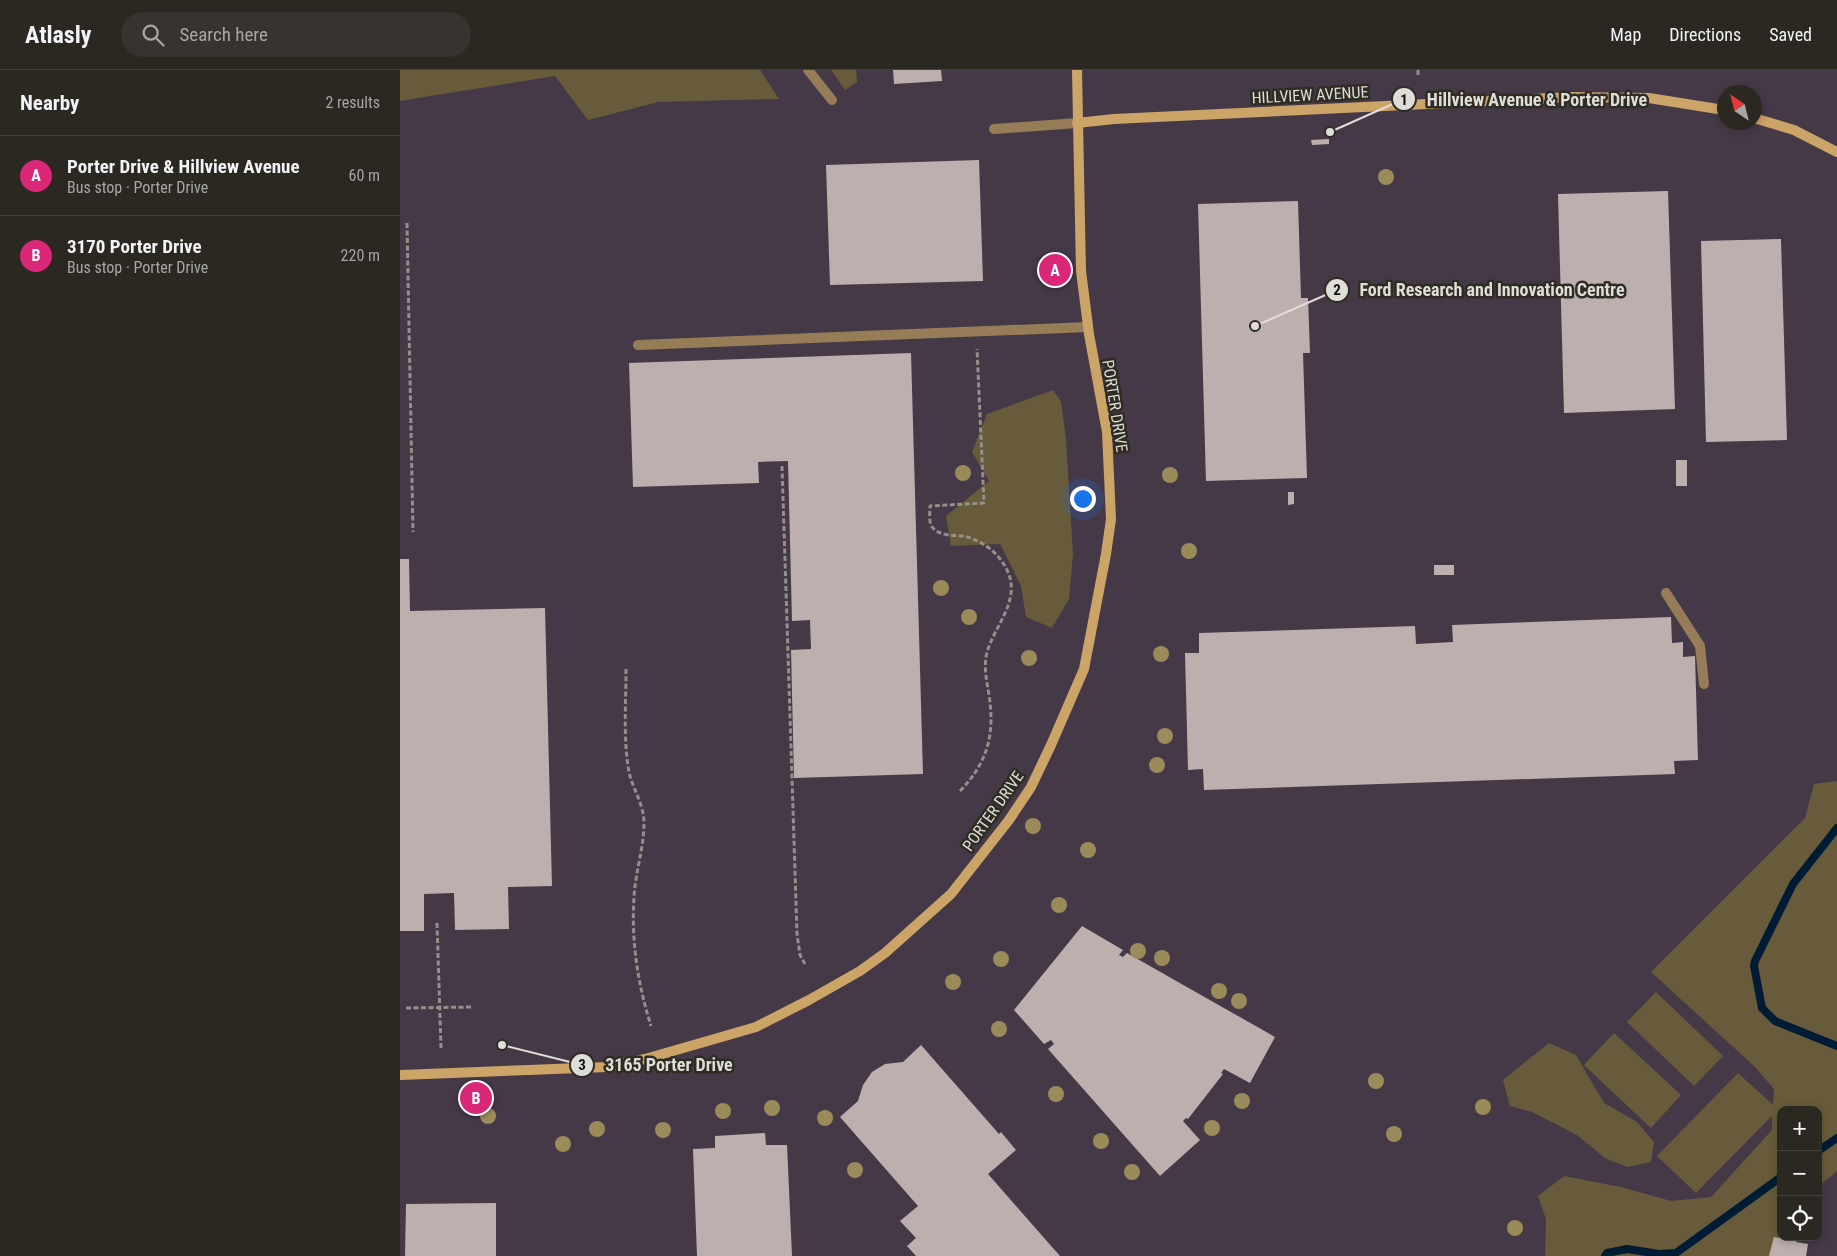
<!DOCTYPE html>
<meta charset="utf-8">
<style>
:root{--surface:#2b2822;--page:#37342f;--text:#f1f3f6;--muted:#a6a6a5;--line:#474440;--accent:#db2777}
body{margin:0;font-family:"Roboto Condensed",sans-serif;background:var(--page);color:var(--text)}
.controls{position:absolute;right:15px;bottom:15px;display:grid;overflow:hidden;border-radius:10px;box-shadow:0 2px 8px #0003}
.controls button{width:45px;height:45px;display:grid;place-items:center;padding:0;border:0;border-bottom:1px solid var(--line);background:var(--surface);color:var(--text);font:25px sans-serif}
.compass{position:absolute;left:1317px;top:15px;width:45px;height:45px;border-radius:50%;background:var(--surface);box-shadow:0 2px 8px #0003;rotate:325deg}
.you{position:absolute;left:682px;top:428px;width:18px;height:18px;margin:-12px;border:4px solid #fff;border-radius:50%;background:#1a73e8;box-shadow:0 0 0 8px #1a73e833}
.badge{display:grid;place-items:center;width:32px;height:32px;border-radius:50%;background:var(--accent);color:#fff;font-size:16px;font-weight:700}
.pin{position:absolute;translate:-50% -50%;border:2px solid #fff;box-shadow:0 1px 5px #0006}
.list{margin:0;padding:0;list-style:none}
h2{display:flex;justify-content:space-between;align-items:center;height:65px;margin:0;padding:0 20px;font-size:21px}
h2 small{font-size:16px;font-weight:400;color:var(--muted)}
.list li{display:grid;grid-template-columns:32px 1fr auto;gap:15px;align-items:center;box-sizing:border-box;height:80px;padding:0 20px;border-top:1px solid var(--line)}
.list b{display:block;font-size:19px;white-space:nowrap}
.list p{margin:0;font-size:16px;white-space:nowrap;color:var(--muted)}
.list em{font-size:16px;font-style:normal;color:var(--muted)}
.icon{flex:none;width:28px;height:28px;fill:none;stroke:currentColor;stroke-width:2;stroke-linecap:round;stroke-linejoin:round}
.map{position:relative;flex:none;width:1437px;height:1186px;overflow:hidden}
header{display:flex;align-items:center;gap:30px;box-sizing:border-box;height:70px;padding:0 25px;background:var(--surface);border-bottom:1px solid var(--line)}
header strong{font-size:24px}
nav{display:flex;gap:28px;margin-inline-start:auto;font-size:18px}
.search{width:350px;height:45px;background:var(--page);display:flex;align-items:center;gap:12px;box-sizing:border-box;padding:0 18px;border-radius:28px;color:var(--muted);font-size:19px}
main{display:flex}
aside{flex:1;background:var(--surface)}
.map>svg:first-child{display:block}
.commercial{fill:#453948;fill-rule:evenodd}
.green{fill:#675b3b}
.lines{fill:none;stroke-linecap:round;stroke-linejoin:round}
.stream{stroke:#001c34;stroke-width:8}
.building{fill:#bdafae}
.path{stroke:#929088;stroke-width:3;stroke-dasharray:5 2.5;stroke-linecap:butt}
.lane{stroke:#967d57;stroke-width:10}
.secondary{stroke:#cda467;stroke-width:10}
.tree{fill:#9c8b5a}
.labels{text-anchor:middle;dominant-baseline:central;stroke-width:5;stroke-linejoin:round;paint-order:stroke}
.street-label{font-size:16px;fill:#dfddd7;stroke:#2f2c23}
.leader{fill:none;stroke:#dfddd7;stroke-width:2}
.callout-dot{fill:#dfddd7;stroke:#2f2c23;stroke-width:2}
.mark-label{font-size:15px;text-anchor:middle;font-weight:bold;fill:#111}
.callout-label{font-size:18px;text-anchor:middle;font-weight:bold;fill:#dfddd7;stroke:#2f2c23;stroke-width:5;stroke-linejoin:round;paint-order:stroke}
</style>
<header>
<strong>Atlasly</strong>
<div class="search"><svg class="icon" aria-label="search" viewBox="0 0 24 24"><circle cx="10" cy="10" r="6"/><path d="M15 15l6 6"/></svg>Search here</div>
<nav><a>Map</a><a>Directions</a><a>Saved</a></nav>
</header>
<main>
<aside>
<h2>Nearby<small>2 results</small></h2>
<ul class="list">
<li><span class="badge">A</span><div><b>Porter Drive &amp; Hillview Avenue</b><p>Bus stop · Porter Drive</p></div><em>60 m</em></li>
<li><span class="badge">B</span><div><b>3170 Porter Drive</b><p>Bus stop · Porter Drive</p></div><em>220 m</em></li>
</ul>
</aside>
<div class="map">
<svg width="1437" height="1186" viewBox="0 0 1437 1186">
<rect width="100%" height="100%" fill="#39362d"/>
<path class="commercial" d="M0,0H1437V1186H0ZM1324,22H1354V52H1324ZM1381,1040H1418V1167H1381Z"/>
<g class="green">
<path d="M0,0H360L379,29L258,32L188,50L155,6L0,31Z"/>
<path d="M431,0H456L457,12L445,20Z"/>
<path d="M653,320L661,332L666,369L673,484L669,529L652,558L626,547L621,516L600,474L551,476L546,446L589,411L572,382L587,344Z"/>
<path d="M1437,711V1101L1418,1117V1040H1381V1160L1379,1186H1145L1146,1149L1138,1126L1164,1106L1221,1117L1271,1131L1311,1127L1372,1060V1046L1296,1123L1257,1086L1338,1003L1373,1035L1374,1019L1354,996L1251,902L1405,748L1414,714Z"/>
<path d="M1256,922L1323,986L1294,1016L1227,952Z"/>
<path d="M1214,963L1281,1025L1251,1058L1184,995Z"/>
<path d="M1149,973L1176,985L1204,1033L1237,1052L1254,1072L1251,1092L1227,1097L1205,1088L1177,1065L1132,1042L1110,1036L1103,1010Z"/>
</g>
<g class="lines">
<g class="stream">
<path d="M1437,758L1393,814L1355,891L1354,896L1362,938L1375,951L1437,976"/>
<path d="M1418,1081L1437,1068"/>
<path d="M1205,1186L1207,1183L1227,1179L1259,1184L1276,1183L1381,1107"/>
</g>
</g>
<g class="building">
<path d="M493,0H541L542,11L494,14Z"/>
<path d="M929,69V74L912,75L911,70Z"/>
<path d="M579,90L583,211L430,215L426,95Z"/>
<path d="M1268,121L1275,339L1164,343L1158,124Z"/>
<path d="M898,131L901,228H908L910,283H903L907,408L806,411L798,134Z"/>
<path d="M1381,169L1387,370L1306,372L1301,171Z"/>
<path d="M511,283L523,704L394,708L391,580L411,579L410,550L392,551L388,391L358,392L359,413L233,417L229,293Z"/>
<rect x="1276" y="390" width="11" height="26"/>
<path d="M888,422H894V434L888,435Z"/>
<path d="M0,489H9L10,541L145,538L152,816L108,817L109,859L55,860L54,823L24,824V861H0Z"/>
<rect x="1034" y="495" width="20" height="10"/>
<path d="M1271,547L1272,573L1283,572V587L1295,586L1298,690L1274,691L1275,704L804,720L803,699L788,700L785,583H799V563L1015,556L1016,574L1053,572L1052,555Z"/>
<path d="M682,856L723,880L719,885L723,887L727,883L875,967L850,1013L824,999L821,1003L823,1004L788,1049L786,1048L783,1051L800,1070L760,1106L648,979L654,974L651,970L644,974L614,940Z"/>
<path d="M521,975L599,1064L601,1062L616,1080L588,1104L660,1186H516L507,1176L516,1168L500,1151L518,1136L440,1047L458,1031L463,1015L472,1002L485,994L503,992Z"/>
<path d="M365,1063L366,1075H387L392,1186H297L293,1079L315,1078V1066Z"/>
<path d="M96,1133V1186H5L6,1134Z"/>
<path d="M1380,1163L1381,1167H1397L1396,1172L1408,1174L1406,1186H1369L1374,1167L1379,1168Z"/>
</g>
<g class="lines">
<g class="path">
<path d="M1018,0V5"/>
<path d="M7,153L13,462"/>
<path d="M382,396L397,864L400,885L405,894"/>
<path d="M226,599C226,632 223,670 229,702C233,720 244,734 244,753C244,778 235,803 234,828C231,871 238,915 251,956"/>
<path d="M560,721C588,692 595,664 589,625C587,612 584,600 586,587C591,558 624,531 606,498C597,481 580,469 562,466C553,465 540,466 533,458C528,453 530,443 530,436L584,433L577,279"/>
<path d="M37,853L41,978"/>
<path d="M6,938L73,937"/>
</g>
<g class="lane">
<path d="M408,0L432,30"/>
<path d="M594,59L677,53"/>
<path d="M238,275L688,257"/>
<path d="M1266,523L1300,576L1304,614"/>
</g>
<g class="secondary">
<path d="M1354,48L1394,60L1437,82"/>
<path d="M677,53L714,49L1172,27L1249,28L1324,40"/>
<path d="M0,1005L207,997L245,989L356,957L409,930L460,901L485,883L551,824L609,750L631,717L651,675L684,599L706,484L711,449L707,362L689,264L681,201L677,0"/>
</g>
</g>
<g class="tree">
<circle cx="986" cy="107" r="8"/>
<circle cx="563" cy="403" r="8"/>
<circle cx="770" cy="405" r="8"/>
<circle cx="789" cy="481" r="8"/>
<circle cx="541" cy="518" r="8"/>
<circle cx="569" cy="547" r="8"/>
<circle cx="761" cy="584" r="8"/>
<circle cx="629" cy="588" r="8"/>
<circle cx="765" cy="666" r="8"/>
<circle cx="757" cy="695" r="8"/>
<circle cx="633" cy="756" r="8"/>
<circle cx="688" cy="780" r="8"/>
<circle cx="659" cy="835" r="8"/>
<circle cx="738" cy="881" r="8"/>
<circle cx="762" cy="888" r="8"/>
<circle cx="601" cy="889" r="8"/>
<circle cx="553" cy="912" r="8"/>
<circle cx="819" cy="921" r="8"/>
<circle cx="839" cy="931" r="8"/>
<circle cx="599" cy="959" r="8"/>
<circle cx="976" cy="1011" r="8"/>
<circle cx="656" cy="1024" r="8"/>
<circle cx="842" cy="1031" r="8"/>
<circle cx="1083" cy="1037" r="8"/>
<circle cx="372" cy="1038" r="8"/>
<circle cx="323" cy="1041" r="8"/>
<circle cx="88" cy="1046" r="8"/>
<circle cx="425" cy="1048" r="8"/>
<circle cx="812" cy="1058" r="8"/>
<circle cx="197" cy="1059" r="8"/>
<circle cx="263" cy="1060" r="8"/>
<circle cx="994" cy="1064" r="8"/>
<circle cx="701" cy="1071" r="8"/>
<circle cx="163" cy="1074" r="8"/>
<circle cx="455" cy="1100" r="8"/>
<circle cx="732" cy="1102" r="8"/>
<circle cx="1115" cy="1158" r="8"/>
</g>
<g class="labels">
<g class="street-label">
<text transform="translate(910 25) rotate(-3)">HILLVIEW AVENUE</text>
<text transform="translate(715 336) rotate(81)">PORTER DRIVE</text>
<text transform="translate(593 741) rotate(-55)">PORTER DRIVE</text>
</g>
</g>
<path class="leader" d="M930 62L1004 29M855 256L937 220M102 975L182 995"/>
<g class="callout-dot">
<circle cx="930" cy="62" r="5"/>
<circle cx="855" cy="256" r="5"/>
<circle cx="102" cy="975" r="5"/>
<circle cx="1004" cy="29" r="12"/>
<circle cx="937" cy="220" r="12"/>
<circle cx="182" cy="995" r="12"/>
</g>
<g class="mark-label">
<text x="1004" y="35">1</text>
<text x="937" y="225">2</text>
<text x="182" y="1000">3</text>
</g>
<g class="callout-label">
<text x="1137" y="36">Hillview Avenue &amp; Porter Drive</text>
<text x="1092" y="226">Ford Research and Innovation Centre</text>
<text x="269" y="1001">3165 Porter Drive</text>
</g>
</svg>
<div class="controls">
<button>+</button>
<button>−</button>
<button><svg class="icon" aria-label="locate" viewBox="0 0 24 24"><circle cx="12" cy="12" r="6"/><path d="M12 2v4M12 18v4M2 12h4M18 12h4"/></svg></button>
</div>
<svg class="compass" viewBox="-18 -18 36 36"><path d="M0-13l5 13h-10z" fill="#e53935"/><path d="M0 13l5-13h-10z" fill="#a6a6a5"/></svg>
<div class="you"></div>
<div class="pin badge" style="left:655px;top:200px">A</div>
<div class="pin badge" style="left:76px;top:1028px">B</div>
</div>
</main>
